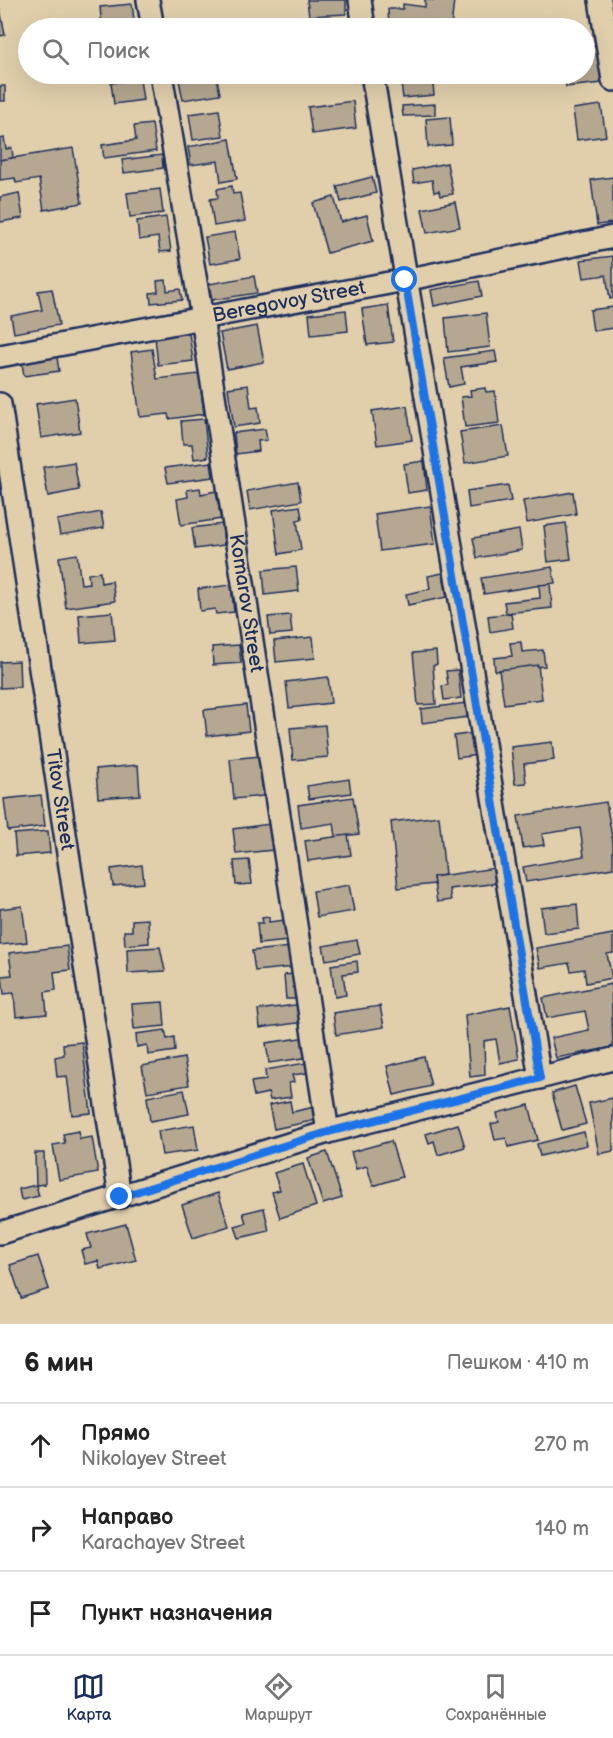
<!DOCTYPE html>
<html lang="ru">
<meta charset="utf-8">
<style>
:root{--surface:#fff;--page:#f2f2f2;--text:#222;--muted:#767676;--line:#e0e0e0;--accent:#1b2f5e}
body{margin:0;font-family:"Balsamiq Sans",sans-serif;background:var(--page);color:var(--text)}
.stop{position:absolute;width:18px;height:18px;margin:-14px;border:4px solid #1a73e8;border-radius:50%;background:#fff}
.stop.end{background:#1a73e8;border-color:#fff;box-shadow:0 2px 6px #0008}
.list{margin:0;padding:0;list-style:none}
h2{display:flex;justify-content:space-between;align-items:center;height:78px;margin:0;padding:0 24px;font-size:26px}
h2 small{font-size:20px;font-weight:400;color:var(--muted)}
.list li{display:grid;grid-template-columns:39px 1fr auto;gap:18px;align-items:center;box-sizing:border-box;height:84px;padding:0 24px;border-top:2px solid var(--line)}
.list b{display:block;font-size:22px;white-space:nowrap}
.list p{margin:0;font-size:20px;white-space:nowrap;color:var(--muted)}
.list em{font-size:20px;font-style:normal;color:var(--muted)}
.icon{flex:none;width:33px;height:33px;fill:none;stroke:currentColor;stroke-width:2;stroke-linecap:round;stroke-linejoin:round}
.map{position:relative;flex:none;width:613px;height:1324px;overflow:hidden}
.search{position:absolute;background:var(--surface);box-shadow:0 6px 24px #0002;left:18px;right:18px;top:18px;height:66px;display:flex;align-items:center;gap:15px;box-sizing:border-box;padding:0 21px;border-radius:33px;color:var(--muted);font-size:22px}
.sheet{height:330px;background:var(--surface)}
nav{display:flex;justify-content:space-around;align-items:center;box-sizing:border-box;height:84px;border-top:2px solid var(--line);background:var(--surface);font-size:16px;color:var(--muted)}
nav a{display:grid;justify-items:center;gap:3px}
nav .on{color:var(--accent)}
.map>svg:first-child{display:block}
.building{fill:#b6a890;stroke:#1b2f5e;stroke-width:1.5}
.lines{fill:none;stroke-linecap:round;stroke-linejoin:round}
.minor-casing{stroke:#1b2f5e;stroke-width:26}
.minor{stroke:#e1cfac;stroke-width:21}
.route{stroke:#1a73e8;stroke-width:8}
.labels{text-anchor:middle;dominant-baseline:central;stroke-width:6;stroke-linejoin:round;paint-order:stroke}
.street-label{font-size:20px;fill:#1b2f5e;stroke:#e1cfac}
</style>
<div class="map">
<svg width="613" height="1324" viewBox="0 0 613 1324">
<rect width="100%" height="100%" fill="#e1cfac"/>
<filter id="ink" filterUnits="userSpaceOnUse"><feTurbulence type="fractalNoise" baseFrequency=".0167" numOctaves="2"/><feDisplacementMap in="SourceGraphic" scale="12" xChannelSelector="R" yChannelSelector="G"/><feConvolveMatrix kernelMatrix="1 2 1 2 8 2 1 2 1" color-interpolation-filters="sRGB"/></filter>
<g filter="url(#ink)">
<g class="building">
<path d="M307,0H346V14L309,16Z"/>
<path d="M425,0H454L451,28H389L388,9H403V4L425,7Z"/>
<path d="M132,4L135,28H102L100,7Z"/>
<path d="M0,9L5,35L0,36Z"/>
<path d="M317,23V28H302V25Z"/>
<path d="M596,45L602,83L566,87L564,74H584V46Z"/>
<path d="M216,74L220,94L183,100L179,80Z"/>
<path d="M411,74H432L434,95L403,98L400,75Z"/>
<path d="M140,79L143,100L114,104L111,83Z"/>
<rect x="0" y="86" width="5" height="15"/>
<path d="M353,101L356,128L312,134L308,107Z"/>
<path d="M435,104V115L403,116L402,106Z"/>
<path d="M601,105L606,136L577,140L573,109Z"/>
<path d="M219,110L223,136L193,140L189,114Z"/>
<path d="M450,117L452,145L428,147L426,119Z"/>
<path d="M152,124L156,151L104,158L102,145L136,140L134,126Z"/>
<path d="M4,138L6,149L12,148L13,158L0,160V139Z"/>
<path d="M230,139L237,179L221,182L218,161L191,165L188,147Z"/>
<path d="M73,148L82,203L44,210L39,179L16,183L15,178L0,180V160Z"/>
<path d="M162,155L163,168L124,173L122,160Z"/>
<path d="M447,163L453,194L440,196L439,191L434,192L432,180L414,183L412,170Z"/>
<path d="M372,177L376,193L341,202L337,186Z"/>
<path d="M613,177V223L597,225L591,180Z"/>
<path d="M232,186L233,194L240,193L245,221L214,226L210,199L218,198L217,189Z"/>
<path d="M160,189L163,213L130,217L127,193Z"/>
<path d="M19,193L23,218L0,222V197Z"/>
<path d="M334,197L341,222L367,215L373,241L327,253L313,203Z"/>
<path d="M455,202L460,227L427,233L422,209Z"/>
<path d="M166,217L171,251L160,252L158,237L139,240L137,221Z"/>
<path d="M235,232L240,259L210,264L205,237Z"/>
<path d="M613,256V298L610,299L606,275L584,278L581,260Z"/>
<path d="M254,276L257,293L212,300L209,284Z"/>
<path d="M166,280L167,291L180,289L182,300L151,303L150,293L158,292L157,281Z"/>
<path d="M479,281L482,296L434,306L431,290Z"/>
<path d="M52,289L59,325L14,333L11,316L42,310L38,291Z"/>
<path d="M388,305L393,342L367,345L362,309Z"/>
<path d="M613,307V328L593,331L590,310Z"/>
<path d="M346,310L348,331L311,335L309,314Z"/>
<path d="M486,313L490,347L448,352L445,318Z"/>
<path d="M257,326L264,362L227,369L220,333Z"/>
<path d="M189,333L193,361L158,365L155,337Z"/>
<path d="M152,349L157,379L199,374L204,414L169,419L168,414L140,417L131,352Z"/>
<path d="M495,351L497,362L461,367L464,384L449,387L444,358Z"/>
<path d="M57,357L59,371L24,376L22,363Z"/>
<path d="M248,385L251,408L258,407L260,423L234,427L228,388Z"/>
<path d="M485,388L486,392L495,391L499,423L465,427L461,397L471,396L470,390Z"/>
<path d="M75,398L80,432L41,438L36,404Z"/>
<path d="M407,406L412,440L377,445L372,411Z"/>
<path d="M204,419L208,457L194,459L192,444H183L181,421Z"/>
<path d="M503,426L508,456L465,463L460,432Z"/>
<path d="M265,429L267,440L258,441L259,451L236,454L234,433Z"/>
<path d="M424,461L427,490L408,493L404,464Z"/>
<path d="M74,462L79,490L48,496L43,467Z"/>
<path d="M211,462L213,477L168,483L165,468Z"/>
<path d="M298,482L301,501L250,510L247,491Z"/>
<path d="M508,485L511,501L469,508L467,491Z"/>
<path d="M200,488L201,494L216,491L221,519L181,525L177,499L188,497L187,490Z"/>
<path d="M573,492L576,514L527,523L523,501Z"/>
<path d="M300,506L302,519L297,520L301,550L279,554L273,510Z"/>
<path d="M430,506L435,544L380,551L375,514Z"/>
<path d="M101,512L104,528L60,535L57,520Z"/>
<path d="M566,523L571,559L548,562L544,526Z"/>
<path d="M222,524L224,545L195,549L192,528Z"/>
<path d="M519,530L522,550L477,558L473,538Z"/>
<path d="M77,554L81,584L89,583L88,574L100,572L101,583L112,581L115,601L66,608L59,557Z"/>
<path d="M296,567L299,591L265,595L263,570Z"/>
<path d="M552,567L555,583L484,594L481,578Z"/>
<path d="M443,573L447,597L408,605L406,594L430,589L428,576Z"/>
<path d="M550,584L552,608L506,613L504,602L540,598L539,585Z"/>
<path d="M231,585L234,612L216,614L215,609L200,611L198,589Z"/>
<path d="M112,612L115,640L81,643L79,615Z"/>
<path d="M511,613L513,628L490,632L488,616Z"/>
<path d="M290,615L292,633L270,635L268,617Z"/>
<path d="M313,637L315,658L276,662L274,641Z"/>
<path d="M521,642L522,652L543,650L545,666L495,671L494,658L512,656L510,643Z"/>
<path d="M239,645L241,663L213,665L212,647Z"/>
<path d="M436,651L437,664L433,666L436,704L418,705L413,653Z"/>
<path d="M19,661L20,687L0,688V662Z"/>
<path d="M538,665L542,699L504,704L499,670Z"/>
<path d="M458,670L461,698L444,700L442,686L448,685L446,671Z"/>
<path d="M328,677L331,703L289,708L286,682Z"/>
<path d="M466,703L468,717L422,723L421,709Z"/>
<path d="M246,705L249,731L207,736L204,710Z"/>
<path d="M325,725L328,757L293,760L290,728Z"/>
<path d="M474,733L477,755L457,758L454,736Z"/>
<path d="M552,742L554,760L524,764L526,783L515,784L511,747Z"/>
<path d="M260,756L263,796L234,799L230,759Z"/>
<path d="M138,765L140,795L98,798L96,769Z"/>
<path d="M349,779L351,793L309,799L307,786Z"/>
<path d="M41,795L45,826L8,831L4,799Z"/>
<path d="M353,797L359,834L336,837L334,823L301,828L298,805Z"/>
<path d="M606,802L613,843V868L526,882L523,867L584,856L580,828L542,834L544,845L523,848L518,816Z"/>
<path d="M439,816L445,875L433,877L434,884L398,888L391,822Z"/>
<path d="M270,824L273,850L236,854L233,829Z"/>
<path d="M48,831L50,853L16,856L14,834Z"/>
<path d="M348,835L351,855L308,861L305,841Z"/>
<path d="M249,860L252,884L236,885L234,861Z"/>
<path d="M142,865L144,883L113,886L111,869Z"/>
<path d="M495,868L498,883L449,889L451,900L437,902L433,877Z"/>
<path d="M349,885L354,911L317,917L313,891Z"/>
<path d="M577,904L579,929L544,933L541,908Z"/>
<path d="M22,906L27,942L0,945V909Z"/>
<path d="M269,917V922L285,920L288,941L259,944L257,923H263L262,918Z"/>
<path d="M148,919L149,943L125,945L124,931H132V920Z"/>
<path d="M613,934V953L607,954L612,978L586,983L584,969L571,971L569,963L540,968L536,948Z"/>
<path d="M357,940L360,954L326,960L323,946Z"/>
<path d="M67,946L70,970L54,972L56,990L45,992L47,1014L16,1017L14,993L4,994L2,976L12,975L9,953Z"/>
<path d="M160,947L165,971L128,973L127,949Z"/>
<path d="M291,947L294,967L255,971L252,951Z"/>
<path d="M357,961L358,972L343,974L346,995L335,997L331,965Z"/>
<path d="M293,974L296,999H286L284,975Z"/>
<path d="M611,984L613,1047L556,1058L551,1038L589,1030L585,1011L547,1018L543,998Z"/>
<path d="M163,1002L165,1026L134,1029L132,1004Z"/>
<path d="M302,1004L304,1022L260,1028L258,1010Z"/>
<path d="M380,1006L384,1027L336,1035L333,1013Z"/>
<path d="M510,1006L519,1059L500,1063L496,1039L484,1041L485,1075L470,1077L465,1015Z"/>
<path d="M165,1030L167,1039L174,1037L175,1051L148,1055L147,1045L137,1047L136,1034Z"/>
<path d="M307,1037L310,1057L269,1063L266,1043Z"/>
<path d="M82,1042L91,1113L72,1115L67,1076L57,1077L55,1057L64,1055L63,1044Z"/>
<path d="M424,1057L431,1086L394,1095L387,1066Z"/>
<path d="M184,1058L189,1085L147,1092L142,1066Z"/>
<path d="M311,1062L313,1072L292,1075L294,1082L289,1083L291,1097L270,1100L268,1093L254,1096L251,1082L266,1080L265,1070Z"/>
<path d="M575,1086L586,1124L562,1130L552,1093Z"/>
<path d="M184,1090L189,1114L150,1121L147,1097Z"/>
<path d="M613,1098V1151L599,1154L589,1103Z"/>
<path d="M290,1101L292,1112L319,1106L321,1119L274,1129L269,1105Z"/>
<path d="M529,1105L538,1140L508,1147L506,1138L495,1140L491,1124L499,1122L497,1113Z"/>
<path d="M458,1124L465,1147L438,1155L434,1141L429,1143L426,1134Z"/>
<path d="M194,1125L198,1150L162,1155L158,1131Z"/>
<path d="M79,1131L80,1139L92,1137L98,1173L59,1180L53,1145L65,1143L63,1134Z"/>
<path d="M584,1132L587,1145L540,1156L537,1144Z"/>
<path d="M391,1141L402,1177L373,1186L367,1166L356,1169L351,1152Z"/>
<path d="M327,1152L342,1198L323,1204L308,1158Z"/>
<path d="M35,1153H44L45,1184L36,1185Z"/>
<path d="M303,1164L316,1206L280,1218L272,1192L280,1190L274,1173Z"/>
<path d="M36,1185L39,1196L21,1200L19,1189Z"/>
<path d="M218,1193L229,1226L193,1238L182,1205Z"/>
<path d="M264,1208L269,1231L239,1238L235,1226L246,1223L243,1213Z"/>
<path d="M126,1224L136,1260L100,1269L98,1261L85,1264L81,1250L91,1248L87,1234Z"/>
<path d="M38,1256L49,1289L21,1298L10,1265Z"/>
</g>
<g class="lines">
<g class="minor-casing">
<g id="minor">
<path d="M148,0L153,28"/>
<path d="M360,0L364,28"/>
<path d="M600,0L613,80"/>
<path id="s1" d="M161,74L202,318L328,1132"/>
<path d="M372,74L540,1078"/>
<path id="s2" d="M0,356L405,280L613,237"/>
<path id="s3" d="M0,404L120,1197"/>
<path d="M0,1233L328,1132L613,1059"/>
</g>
</g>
<use href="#minor" class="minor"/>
</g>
</g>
<g class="lines" filter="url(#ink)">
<path class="route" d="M120,1197L328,1132L540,1078L405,280"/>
</g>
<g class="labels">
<g class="street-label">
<text stroke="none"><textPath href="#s2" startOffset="294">Beregovoy Street</textPath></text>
<text stroke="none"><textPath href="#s1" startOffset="536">Komarov Street</textPath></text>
<text stroke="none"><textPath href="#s3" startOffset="400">Titov Street</textPath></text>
</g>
</g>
</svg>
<div class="stop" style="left:405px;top:280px"></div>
<div class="stop end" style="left:120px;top:1197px"></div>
<div class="search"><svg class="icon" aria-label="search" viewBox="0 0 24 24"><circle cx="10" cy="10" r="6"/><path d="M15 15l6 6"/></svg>Поиск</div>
</div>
<section class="sheet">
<h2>6 мин<small>Пешком · 410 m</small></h2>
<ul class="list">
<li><svg class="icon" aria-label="ahead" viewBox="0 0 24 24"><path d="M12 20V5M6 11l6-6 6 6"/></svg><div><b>Прямо</b><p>Nikolayev Street</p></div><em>270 m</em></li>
<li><svg class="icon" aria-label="right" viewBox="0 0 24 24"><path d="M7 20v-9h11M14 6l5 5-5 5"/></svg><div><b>Направо</b><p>Karachayev Street</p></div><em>140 m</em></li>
<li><svg class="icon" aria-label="arrive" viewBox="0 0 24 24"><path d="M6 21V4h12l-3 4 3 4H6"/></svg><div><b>Пункт назначения</b></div></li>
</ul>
</section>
<nav>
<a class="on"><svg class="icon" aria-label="map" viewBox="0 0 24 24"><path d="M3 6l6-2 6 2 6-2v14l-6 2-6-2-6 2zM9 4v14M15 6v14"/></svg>Карта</a>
<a><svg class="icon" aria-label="directions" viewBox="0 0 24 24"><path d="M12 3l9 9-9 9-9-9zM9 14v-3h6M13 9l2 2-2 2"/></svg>Маршрут</a>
<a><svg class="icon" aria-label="saved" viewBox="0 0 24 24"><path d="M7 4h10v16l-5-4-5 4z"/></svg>Сохранённые</a>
</nav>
